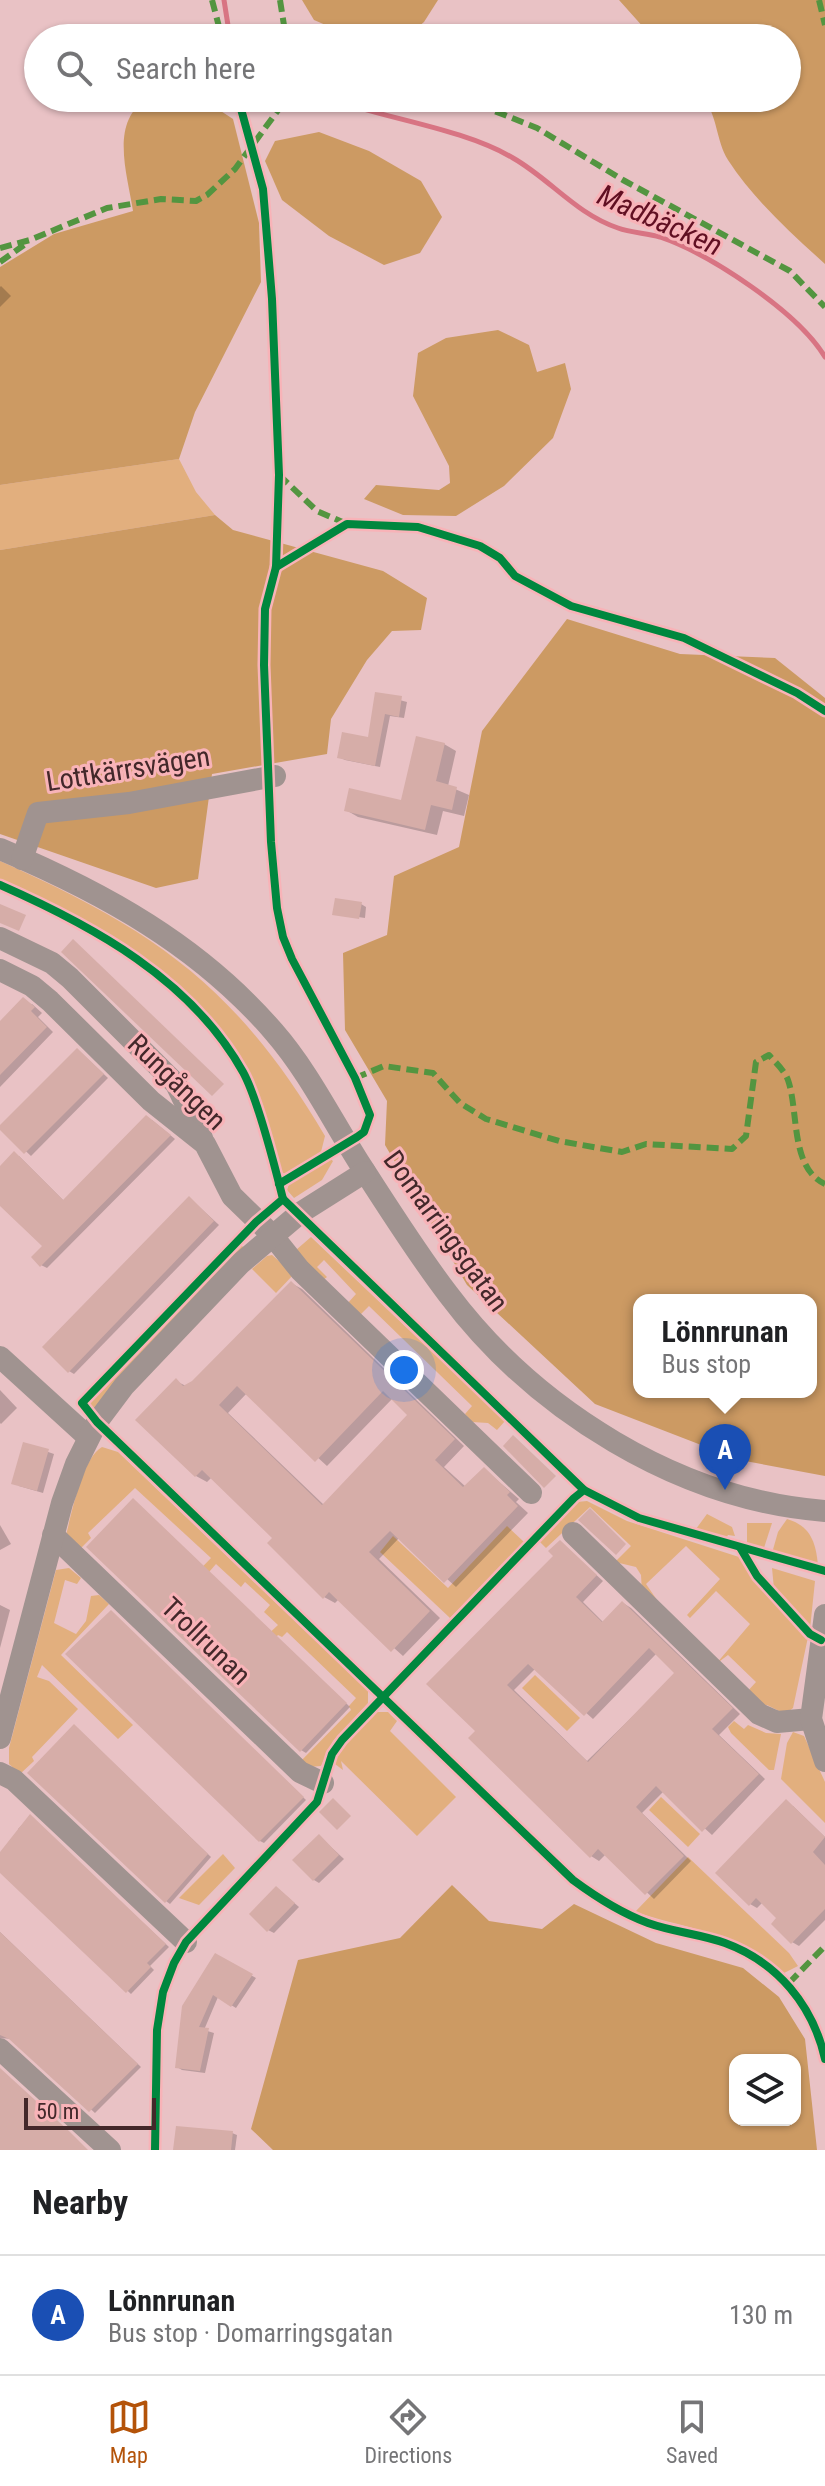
<!DOCTYPE html>
<meta charset="utf-8">
<style>
:root{--surface:#fff;--page:#f2f2f2;--text:#202124;--muted:#757577;--line:#e0e0e0;--accent:#b45309}
body{margin:0;font-family:"Roboto Condensed",sans-serif;background:var(--page);color:var(--text)}
.controls{position:absolute;right:24px;bottom:24px;display:grid;overflow:hidden;border-radius:16px;box-shadow:0 2px 6px #0004}
.controls button{width:72px;height:72px;display:grid;place-items:center;padding:0;border:0;border-bottom:2px solid var(--line);background:var(--surface);color:var(--text);font:40px sans-serif}
.scale{position:absolute;left:24px;bottom:20px;width:132px;box-sizing:border-box;padding-left:8px;border:4px solid #43282a;border-top:0;font-size:22px;line-height:28px;white-space:nowrap;color:#43282a;-webkit-text-stroke:6px #f8b3b8;paint-order:stroke}
.you{position:absolute;left:404px;top:1370px;width:28px;height:28px;margin:-20px;border:6px solid #fff;border-radius:50%;background:#1a73e8;box-shadow:0 0 0 12px #1a73e833}
.badge{display:grid;place-items:center;width:52px;height:52px;border-radius:50%;background:var(--accent);color:#fff;font-size:26px;font-weight:700}
.pin{position:absolute;translate:-50% -66px;filter:drop-shadow(0 2px 4px #0008)}
.pin::after{content:'';position:absolute;top:42px;width:28px;height:24px;background:inherit;clip-path:polygon(0 0,100% 0,50% 100%)}
.popup{position:absolute;left:633px;top:1294px;width:184px;height:104px;box-sizing:border-box;display:grid;place-content:center;border-radius:16px;background:var(--surface);filter:drop-shadow(0 2px 6px #0005);font-size:26px;white-space:nowrap;color:var(--muted)}
.popup b{font-size:30px;color:var(--text)}
.popup::after{content:'';position:absolute;left:50%;top:100%;margin-left:-16px;border:16px solid transparent;border-top-color:var(--surface)}
.list{margin:0;padding:0;list-style:none}
h2{display:flex;justify-content:space-between;align-items:center;height:104px;margin:0;padding:0 32px;font-size:34px}
h2 small{font-size:26px;font-weight:400;color:var(--muted)}
.list li{display:grid;grid-template-columns:52px 1fr auto;gap:24px;align-items:center;box-sizing:border-box;height:120px;padding:0 32px;border-top:2px solid var(--line)}
.list b{display:block;font-size:30px;white-space:nowrap}
.list p{margin:0;font-size:26px;white-space:nowrap;color:var(--muted)}
.list em{font-size:26px;font-style:normal;color:var(--muted)}
.icon{flex:none;width:44px;height:44px;fill:none;stroke:currentColor;stroke-width:2;stroke-linecap:round;stroke-linejoin:round}
.map{position:relative;flex:none;width:825px;height:2150px;overflow:hidden}
.search{position:absolute;background:var(--surface);box-shadow:0 2px 6px #0004;left:24px;right:24px;top:24px;height:88px;display:flex;align-items:center;gap:20px;box-sizing:border-box;padding:0 28px;border-radius:44px;color:var(--muted);font-size:30px}
.sheet{height:224px;background:var(--surface)}
nav{display:flex;justify-content:space-around;align-items:center;box-sizing:border-box;height:112px;border-top:2px solid var(--line);background:var(--surface);font-size:22px;color:var(--muted)}
nav a{display:grid;justify-items:center;gap:4px}
nav .on{color:var(--accent)}
.map>svg:first-child{display:block}
.green{fill:#e2af7e}
.forest{fill:#cc9a63;fill-rule:evenodd}
.shadow{fill:#0003;fill-rule:evenodd}
.lines{fill:none;stroke-linecap:round;stroke-linejoin:round}
.stream{stroke:#d87483;stroke-width:5}
.building{fill:#d6ada8;fill-rule:evenodd}
.minor{stroke:#a09390;stroke-width:22}
.quiet{stroke:#539540;stroke-width:6;stroke-dasharray:12 6;stroke-linecap:butt}
.cycleway-casing{stroke:#f8b3b8;stroke-width:13}
.cycleway{stroke:#00873e;stroke-width:8}
.labels{text-anchor:middle;dominant-baseline:central;stroke-width:6;stroke-linejoin:round;paint-order:stroke}
.street-label{font-size:28px;fill:#43282a;stroke:#f8b3b8}
.water-label{font-size:30px;font-style:italic;fill:#610f22;stroke:#f8b3b8}
</style>
<div class="map">
<svg width="825" height="2150" viewBox="0 0 825 2150">
<rect width="100%" height="100%" fill="#e9c2c5"/>
<g class="green">
<path d="M179,459L196,492L215,515L0,550V485Z"/>
<path d="M0,861C155,930 237,987 325,1136L321,1152L285,1174L278,1170C262,1145 265,1110 253,1082C248,1070 238,1058 230,1047C174,965 87,920 0,882Z"/>
<path d="M329,1158L333,1161L322,1180L294,1198L287,1190L289,1184Z"/>
<path d="M311,1237L505,1421L497,1430L488,1423L472,1422L465,1414L472,1406L369,1306L359,1316L347,1304L356,1294L324,1260L317,1267L327,1277L322,1281L296,1250Z"/>
<path d="M238,1242L244,1248L92,1413L86,1400Z"/>
<path d="M272,1255L294,1274L276,1293L252,1269L267,1256Z"/>
<path d="M102,1447L118,1452L368,1691V1703L333,1741L321,1766L308,1767L299,1763L351,1710L349,1706L356,1698L287,1632L282,1637L278,1635L255,1660L247,1654L278,1625L264,1612L270,1605L245,1582L241,1587L216,1564L184,1601L181,1589L211,1558L135,1488L88,1533L91,1538L78,1551L66,1535C72,1513 82,1458 102,1447Z"/>
<path d="M587,1501L627,1521L739,1557L808,1637L793,1708L785,1714L767,1705L763,1708L746,1693L756,1682L728,1655L716,1664L750,1624L716,1591L690,1618L687,1615L720,1579L686,1546L646,1584L657,1600L642,1592L641,1575L636,1567L615,1562L631,1546L590,1507L546,1548L539,1541L577,1502Z"/>
<path d="M707,1514L732,1527L735,1536L728,1535L724,1542L693,1533Z"/>
<path d="M787,1519C811,1526 816,1543 818,1566L772,1553L778,1532Z"/>
<path d="M747,1523H772L763,1551L747,1547Z"/>
<path d="M507,1526L524,1542L450,1618L380,1552L393,1536L448,1588Z"/>
<path d="M69,1568L81,1578L77,1584L65,1580L54,1623L76,1634L86,1621L91,1596L99,1595L109,1604L61,1655L133,1725L118,1739L42,1665L37,1677L49,1681L78,1709L32,1757L34,1761L20,1774L9,1764V1748L56,1570Z"/>
<path d="M772,1568L815,1581L810,1629L774,1589Z"/>
<path d="M535,1675L580,1718L567,1731L522,1688Z"/>
<path d="M376,1712H388L397,1721L390,1731L456,1797L417,1836L341,1761L343,1770L335,1764L340,1749Z"/>
<path d="M734,1721L744,1729L748,1725L766,1733L781,1734L774,1770H769L731,1733L728,1727Z"/>
<path d="M793,1732L804,1736L825,1782V1823L781,1779L787,1743Z"/>
<path d="M661,1797L700,1834L688,1847L649,1810Z"/>
<path d="M223,1854L235,1868L199,1905L179,1898Z"/>
<path d="M688,1857L789,1953L798,1966L784,1973C741,1934 688,1929 635,1912Z"/>
</g>
<g class="forest">
<path d="M302,0H438L424,22L405,38H356L314,20Z"/>
<path d="M619,0H825V264C791,233 754,200 728,160C716,141 718,116 703,98H787V38H653Z"/>
<path d="M149,98H201L233,119L259,223L261,282L195,412L179,459L0,485V267L54,234L133,211C128,176 108,120 149,98Z"/>
<path d="M319,132L369,151L421,181L442,217L420,253L384,265L329,236L282,200L265,161L275,141Z"/>
<path d="M498,330L529,345L537,372L565,363L571,389L553,438L504,486L456,516L403,515L364,499L376,485L439,490L450,483L449,466L413,396L418,353L446,338Z"/>
<path d="M215,515L233,530L383,571L427,598L421,630L392,631L367,660L331,719L327,754L212,774L198,879L156,888L0,834V550Z"/>
<path d="M567,619L680,654L775,658L825,698V1476L740,1460L595,1404L467,1285L385,1145L387,1101L345,1030L343,953L387,935L394,876L459,847L482,731ZM639,1300H811V1392H639Z"/>
<path d="M452,1885L489,1921L542,1929L574,1904L656,1943L743,1968L779,1997L805,2039L817,2150H273L251,2129L298,1960L400,1938ZM735,2060H795V2120H735Z"/>
</g>
<g class="shadow">
<path d="M1,286L11,296L0,307V287Z"/>
<path d="M377,694L407,702L404,718L390,716L380,767L345,760L339,757L369,739Z"/>
<path d="M444,744L456,751L448,786L469,795L464,816L443,811L437,835L358,817L346,810L403,803Z"/>
<path d="M361,904L366,907L365,918L338,914Z"/>
<path d="M32,1004L42,1013L38,1017L53,1032L0,1087V1026Z"/>
<path d="M78,1050L108,1078L31,1156L0,1127Z"/>
<path d="M152,1120L175,1139L47,1268L41,1265L44,1246L0,1181V1168L19,1156L64,1201Z"/>
<path d="M194,1202L219,1225L74,1374L69,1371Z"/>
<path d="M291,1283L302,1289L464,1446L444,1467L466,1487L484,1469L519,1499L516,1502L528,1513L456,1587L400,1537L379,1559L440,1618L403,1656L339,1599L335,1603L324,1597L275,1537L212,1477L207,1482L196,1476L138,1420L176,1381L186,1386L193,1383ZM247,1393L327,1466L393,1398L410,1415L324,1505L228,1413Z"/>
<path d="M412,1352L423,1363L422,1364L410,1354Z"/>
<path d="M0,1390L17,1408L1,1424L0,1423Z"/>
<path d="M25,1444L54,1454L43,1493L19,1486Z"/>
<path d="M134,1500L350,1707L306,1753L301,1750Z"/>
<path d="M0,1525L11,1544L0,1550Z"/>
<path d="M560,1542L603,1581L583,1602L604,1623L623,1603L631,1608L740,1714L719,1735L765,1779L712,1835L664,1791L642,1813L691,1861L654,1899L606,1854L599,1861L591,1856L477,1731ZM657,1653L677,1673L587,1761L514,1690L536,1668L593,1719Z"/>
<path d="M0,1605L10,1610L0,1648Z"/>
<path d="M115,1615L306,1800L264,1843L260,1841Z"/>
<path d="M75,1726L211,1857L170,1904L166,1901Z"/>
<path d="M793,1806L825,1837V1920L799,1946L792,1942L779,1918L763,1902L757,1908L750,1904Z"/>
<path d="M30,1817L169,1947L150,1966L154,1970L131,1994L0,1870V1855L21,1833L18,1829Z"/>
<path d="M319,1836L344,1859L319,1883L314,1880Z"/>
<path d="M277,1888L299,1907L274,1933L268,1930Z"/>
<path d="M0,1932L141,2067L95,2113L13,2039L0,2038Z"/>
<path d="M216,1956L256,1978L236,2008L218,1997L204,2030L214,2033L205,2073L182,2070L177,2067Z"/>
<path d="M232,2133L237,2135L235,2150H175Z"/>
</g>
<g class="lines">
<g class="stream">
<path d="M224,0L230,38"/>
<path d="M328,98C385,119 462,128 513,158C550,179 576,214 618,228C631,233 647,233 660,237C710,254 798,312 825,357"/>
</g>
</g>
<g class="building">
<path d="M375,692L402,696L399,717L385,714L375,766L337,758L342,732L368,737Z"/>
<path d="M416,736L445,743L436,781L457,787L452,810L431,805L425,830L344,811L349,788L401,800Z"/>
<path d="M335,898L362,902L359,919L332,915Z"/>
<path d="M0,904L26,915L19,931L0,923Z"/>
<path d="M73,939L224,1084L212,1096L61,952Z"/>
<path d="M23,997L35,1007L31,1011L47,1027L0,1075V1021Z"/>
<path d="M77,1048L104,1074L24,1154L0,1130V1125Z"/>
<path d="M146,1115L171,1135L40,1267L31,1257L42,1246L0,1206V1166L14,1151L63,1200Z"/>
<path d="M189,1196L214,1221L68,1373L42,1347Z"/>
<path d="M291,1281L455,1439L435,1460L463,1487L484,1467L510,1492L507,1495L518,1506L444,1583L390,1531L369,1552L430,1611L391,1652L329,1592L323,1599L267,1543L272,1538L202,1470L195,1477L135,1420L176,1378L183,1386L192,1381ZM237,1386L315,1462L383,1391L407,1415L322,1505L219,1405Z"/>
<path d="M513,1435L556,1476L544,1488L503,1446Z"/>
<path d="M23,1442L49,1449L37,1491L11,1484Z"/>
<path d="M133,1498L347,1703L300,1752L86,1547Z"/>
<path d="M590,1508L626,1544L616,1555L578,1520Z"/>
<path d="M560,1540L597,1575L576,1597L602,1622L622,1601L733,1708L712,1729L759,1774L702,1832L656,1786L636,1807L684,1856L645,1895L598,1849L590,1858L468,1738L475,1731L426,1684L553,1556L548,1551ZM649,1648L674,1673L588,1762L507,1685L528,1664L584,1716Z"/>
<path d="M111,1610L304,1797L259,1842L65,1654Z"/>
<path d="M74,1724L208,1854L165,1903L27,1773Z"/>
<path d="M333,1798L351,1816L337,1830L319,1812Z"/>
<path d="M786,1799L825,1837L813,1852L825,1865V1909L791,1944L771,1924L776,1918L756,1898L749,1906L715,1873Z"/>
<path d="M30,1814L166,1944L147,1963L151,1967L126,1993L0,1873V1852Z"/>
<path d="M319,1834L339,1855L313,1881L292,1860Z"/>
<path d="M276,1886L295,1903L267,1932L249,1914Z"/>
<path d="M0,1932L138,2064L89,2112L9,2039L0,2035Z"/>
<path d="M215,1953L253,1974L231,2007L213,1995L199,2027L209,2028L200,2071L175,2068L182,2006Z"/>
<path d="M0,2068L70,2132L88,2150H0Z"/>
<path d="M176,2126L233,2131L231,2150H173Z"/>
</g>
<g class="lines">
<g class="minor">
<path d="M0,849C104,893 199,945 274,1032C308,1071 332,1120 360,1164C388,1207 416,1252 448,1294C535,1410 679,1500 825,1511"/>
<path d="M22,859L38,813L129,803L275,776"/>
<path d="M0,938L52,963L70,978L176,1084L202,1138"/>
<path d="M0,970L32,986L50,1001L151,1101L205,1144L232,1196L272,1235L300,1270L531,1493"/>
<path d="M0,1357L88,1437"/>
<path d="M573,1533L759,1714L777,1722L811,1719"/>
<path d="M53,1535L300,1772L323,1783"/>
<path d="M825,1615L811,1719L825,1761"/>
<path d="M0,1738L62,1503L76,1464L97,1422L124,1386L241,1263L300,1213L365,1172"/>
<path d="M0,1773L14,1780L186,1942"/>
<path d="M0,2049L110,2150"/>
</g>
<g class="quiet">
<path d="M212,0L222,38"/>
<path d="M280,0L286,38"/>
<path d="M819,0L825,25"/>
<path d="M462,98L537,128L623,180L790,271L825,307"/>
<path d="M0,248L30,240L107,208L161,199L196,201L207,195L235,169L287,98"/>
<path d="M0,262L24,245"/>
<path d="M279,475L317,511L347,524"/>
<path d="M355,1078L384,1066L433,1073L460,1103L486,1119L559,1141L622,1152L646,1144L732,1149L746,1136L756,1062L769,1055C775,1062 785,1071 788,1080C799,1112 790,1168 825,1184"/>
<path d="M789,1983L825,1946"/>
</g>
<g class="cycleway-casing">
<g id="cycleway">
<path d="M238,98L263,189L272,299L279,475L276,567L265,609L264,665L271,842L277,908L283,937L292,959L355,1078L370,1115L364,1132L357,1137L279,1184"/>
<path d="M276,567L347,524L418,527L480,546L500,558L515,576L571,606L684,638L797,693L825,711"/>
<path d="M0,885C93,926 191,979 243,1072C258,1099 275,1167 283,1199L256,1222L82,1403L97,1422L573,1880C596,1897 621,1913 648,1923C673,1932 700,1934 725,1943C777,1962 813,2005 825,2059"/>
<path d="M283,1199L584,1490"/>
<path d="M741,1549L757,1576L810,1634L821,1640"/>
<path d="M155,2150L157,2030L163,1992L174,1963L186,1942L317,1802L332,1754L342,1740L574,1498L584,1490L639,1518L825,1571"/>
</g>
</g>
<use href="#cycleway" class="cycleway"/>
</g>
<g class="labels">
<g class="street-label">
<text transform="translate(128 769) rotate(-9)">Lottkärrsvägen</text>
<text transform="translate(177 1082) rotate(44)">Rungången</text>
<text transform="translate(446 1231) rotate(54)">Domarringsgatan</text>
<text transform="translate(206 1641) rotate(44)">Trollrunan</text>
</g>
<g class="water-label">
<text transform="translate(660 220) rotate(24)">Madbäcken</text>
</g>
</g>
</svg>
<div class="controls">
<button><svg class="icon" aria-label="layers" viewBox="0 0 24 24"><path d="M12 4l9 5-9 5-9-5zM3 14l9 5 9-5"/></svg></button>
</div>
<div class="scale">50 m</div>
<div class="you"></div>
<div class="pin badge" style="left:725px;top:1490px;background:#1a4fb4">A</div>
<div class="popup"><b>Lönnrunan</b>Bus stop</div>
<div class="search"><svg class="icon" aria-label="search" viewBox="0 0 24 24"><circle cx="10" cy="10" r="6"/><path d="M15 15l6 6"/></svg>Search here</div>
</div>
<section class="sheet">
<h2>Nearby<small></small></h2>
<ul class="list">
<li><span class="badge" style="background:#1a4fb4">A</span><div><b>Lönnrunan</b><p>Bus stop · Domarringsgatan</p></div><em>130 m</em></li>
</ul>
</section>
<nav>
<a class="on"><svg class="icon" aria-label="map" viewBox="0 0 24 24"><path d="M3 6l6-2 6 2 6-2v14l-6 2-6-2-6 2zM9 4v14M15 6v14"/></svg>Map</a>
<a><svg class="icon" aria-label="directions" viewBox="0 0 24 24"><path d="M12 3l9 9-9 9-9-9zM9 14v-3h6M13 9l2 2-2 2"/></svg>Directions</a>
<a><svg class="icon" aria-label="saved" viewBox="0 0 24 24"><path d="M7 4h10v16l-5-4-5 4z"/></svg>Saved</a>
</nav>
